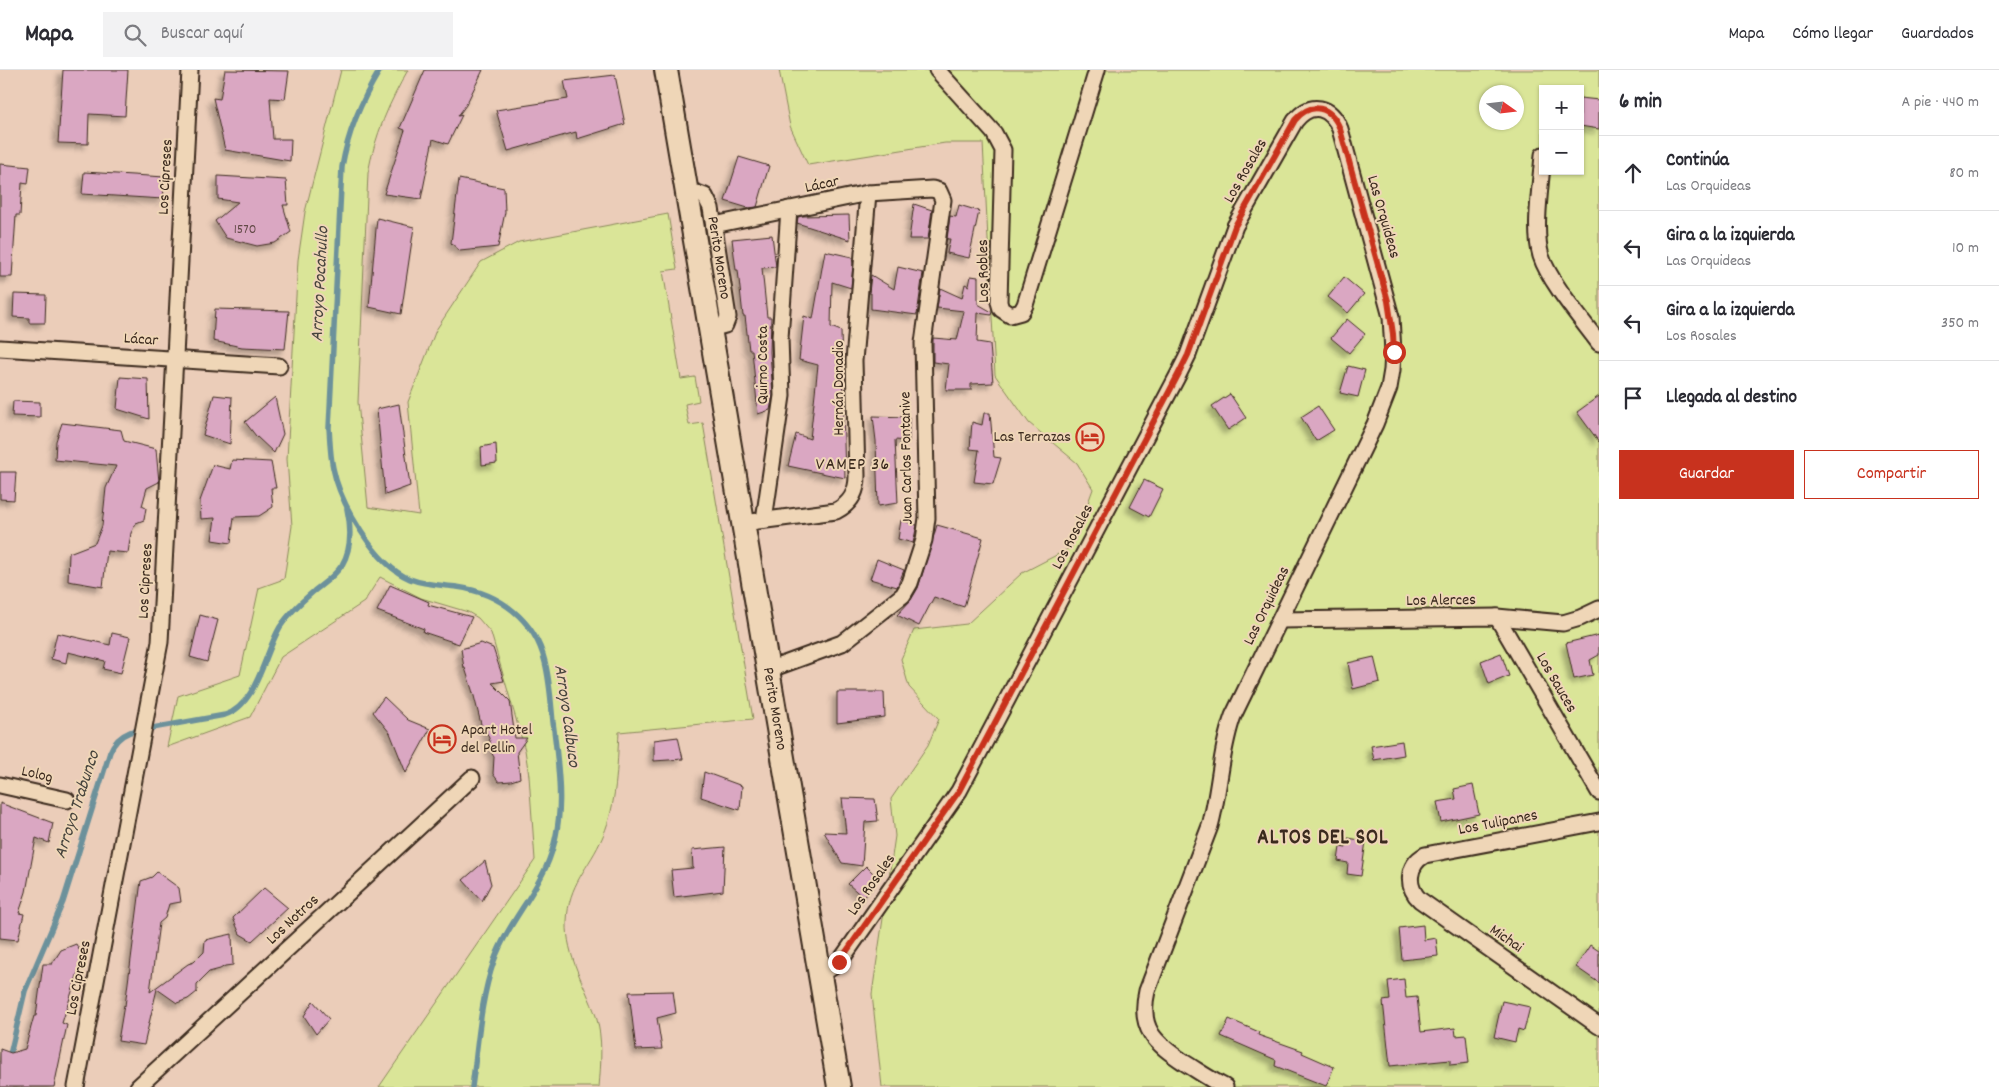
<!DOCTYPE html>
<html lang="es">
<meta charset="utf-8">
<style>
:root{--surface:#fff;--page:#f2f2f3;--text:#2b2b33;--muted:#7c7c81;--line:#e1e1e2;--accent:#c8321e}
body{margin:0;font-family:Dekko,sans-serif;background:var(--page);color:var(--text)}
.controls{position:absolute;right:15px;top:15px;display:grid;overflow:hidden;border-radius:0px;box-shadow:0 1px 4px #0004}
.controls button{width:45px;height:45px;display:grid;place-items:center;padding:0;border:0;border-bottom:1px solid var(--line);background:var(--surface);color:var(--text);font:25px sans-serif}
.compass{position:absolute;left:1479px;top:15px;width:45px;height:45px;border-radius:50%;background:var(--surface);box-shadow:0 1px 4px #0004;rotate:104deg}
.stop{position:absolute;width:15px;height:15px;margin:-11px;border:4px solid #c8321e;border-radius:50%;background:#fff}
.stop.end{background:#c8321e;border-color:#fff;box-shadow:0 1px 5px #0008}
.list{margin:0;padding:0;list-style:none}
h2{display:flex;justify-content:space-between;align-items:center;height:65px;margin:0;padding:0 20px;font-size:21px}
h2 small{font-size:16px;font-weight:400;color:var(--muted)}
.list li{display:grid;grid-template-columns:32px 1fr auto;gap:15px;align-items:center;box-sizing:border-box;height:75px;padding:0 20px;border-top:1px solid var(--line)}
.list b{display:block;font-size:19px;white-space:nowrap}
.list p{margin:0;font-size:16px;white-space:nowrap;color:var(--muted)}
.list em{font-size:16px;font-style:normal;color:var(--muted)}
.actions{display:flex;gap:10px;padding:15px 20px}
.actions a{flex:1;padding:11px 0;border:1px solid var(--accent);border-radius:0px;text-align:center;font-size:18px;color:var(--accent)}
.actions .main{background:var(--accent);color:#fff}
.icon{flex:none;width:28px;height:28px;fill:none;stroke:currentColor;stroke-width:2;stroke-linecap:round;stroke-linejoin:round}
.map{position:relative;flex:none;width:1599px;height:1017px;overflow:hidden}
header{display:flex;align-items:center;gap:30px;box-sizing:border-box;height:70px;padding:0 25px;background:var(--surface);border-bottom:1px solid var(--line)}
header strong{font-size:24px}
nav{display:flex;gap:28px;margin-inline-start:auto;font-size:18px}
.search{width:350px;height:45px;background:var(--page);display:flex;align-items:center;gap:12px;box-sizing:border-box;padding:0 18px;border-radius:0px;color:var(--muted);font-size:19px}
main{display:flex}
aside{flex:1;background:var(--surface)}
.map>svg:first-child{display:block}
.green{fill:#dae598;stroke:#8a885b;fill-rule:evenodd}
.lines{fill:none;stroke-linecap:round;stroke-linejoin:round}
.stream{stroke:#6c919b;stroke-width:5.5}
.building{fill:#daa7c2;stroke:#3b2a1e;filter:url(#shadow)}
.minor-casing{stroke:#3b2a1e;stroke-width:19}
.secondary-casing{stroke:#3b2a1e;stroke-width:26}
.minor{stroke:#efd6b7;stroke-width:15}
.secondary{stroke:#efd6b7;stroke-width:22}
.route{stroke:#c8321e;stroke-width:6}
.labels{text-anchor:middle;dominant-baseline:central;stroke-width:4;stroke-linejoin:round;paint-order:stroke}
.number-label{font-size:14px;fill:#634947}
.street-label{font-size:16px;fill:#3b2a1e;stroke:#efd6b7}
.poi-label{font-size:16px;fill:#3b2a1e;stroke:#efd6b7;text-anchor:end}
.water-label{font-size:18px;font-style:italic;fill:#47443d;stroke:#efd6b7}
.neighbourhood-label{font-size:18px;letter-spacing:1px;fill:#3b2a1e;stroke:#efd6b7}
.district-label{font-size:21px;font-weight:bold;letter-spacing:1px;fill:#3b2a1e;stroke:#efd6b7}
</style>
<header>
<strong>Mapa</strong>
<div class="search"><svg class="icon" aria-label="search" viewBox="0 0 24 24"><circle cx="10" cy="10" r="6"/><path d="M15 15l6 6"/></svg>Buscar aquí</div>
<nav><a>Mapa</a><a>Cómo llegar</a><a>Guardados</a></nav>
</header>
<main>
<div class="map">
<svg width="1599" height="1017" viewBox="0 0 1599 1017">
<defs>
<filter id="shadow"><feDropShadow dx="-4.5" dy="4.5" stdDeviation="2.5" flood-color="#0004"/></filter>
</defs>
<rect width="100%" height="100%" fill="#ebcdb9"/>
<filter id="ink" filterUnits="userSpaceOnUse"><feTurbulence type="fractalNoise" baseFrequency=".02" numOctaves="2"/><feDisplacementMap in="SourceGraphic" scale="10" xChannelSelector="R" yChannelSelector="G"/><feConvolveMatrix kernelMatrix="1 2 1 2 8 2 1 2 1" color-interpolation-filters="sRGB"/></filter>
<g filter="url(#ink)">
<g class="green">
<path d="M341,0H408C389,33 375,65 368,103L358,332L368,437L419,445L408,332L436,260L481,192L519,172L668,144L677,199L663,201L681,309L695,307L699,331L685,334L689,355L703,353L753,649L619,662C617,697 617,733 603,766C589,799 568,813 567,852C566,886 585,915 596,946C603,968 601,994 599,1017H379L535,790L529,706L525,680L491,563L478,548L468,542L421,528L380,507L364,532L281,587L250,647L167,677L178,626L240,605L259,518L284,509L292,456L287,389L298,190L305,142Z"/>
<path d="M779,0H1599V1017H882L872,924L895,766L891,729L928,675L939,649L909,617L901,589L914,560L967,554L1022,503L1072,477L1093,419L1077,393L1029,353L995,305L983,73H945L808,95L790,56ZM1543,19H1580V101H1543ZM1486,22H1516V52H1486Z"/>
</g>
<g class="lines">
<g class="stream">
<path d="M380,0C361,31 348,61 342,97L329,358C330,371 330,384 333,398C340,433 375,495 410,509C425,515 442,515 457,517C500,523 535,550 545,592C550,612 551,632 553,652C559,701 567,750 546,797C531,830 506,857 494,891C480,931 478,975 472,1017"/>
<path d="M9,989L25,921L63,832L110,682C114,672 120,666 130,662L225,645C257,635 264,584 280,557C289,543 301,532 314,521C324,513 335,506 342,495C352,478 351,457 347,439"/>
</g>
</g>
<g class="building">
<path d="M63,0H128L125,46L89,44L88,74L58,73Z"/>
<path d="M225,0L289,1L285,29L270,28L273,69H291L290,91L225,80L213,28L220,29Z"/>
<path d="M425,0H483L466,35L458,46L462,45L448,74L433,69L421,129L384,124L405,60L400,58Z"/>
<path d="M615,5L625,54L577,69L576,62L508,81L496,40L568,29L564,11Z"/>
<path d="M1580,28L1599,30V59L1580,56Z"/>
<path d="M739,87L769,96L757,137L748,138L725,131Z"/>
<path d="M0,94L30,97L28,114L22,113L20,145H16L12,207H0Z"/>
<path d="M84,102L165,107L163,129L82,124Z"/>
<path d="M218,106L286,110L288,135H283L291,162L275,173L257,176L226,168L215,151L238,132L218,129Z"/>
<path d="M459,109L504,118L505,142L498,177L460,181L451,173Z"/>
<path d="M914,134L932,140L928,169H909Z"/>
<path d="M959,135L979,141L969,188L947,183L950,169H947L950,146L956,147Z"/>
<path d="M849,145L850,170L797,153L798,147L802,146Z"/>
<path d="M377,148L414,157L401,244L369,237Z"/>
<path d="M772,165L776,197L762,198L767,247H771L770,282L773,325L770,340L758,344L752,280H749L745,246H743L738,200H736L732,169Z"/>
<path d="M825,181L852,187L853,194L851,218L832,212L831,257L841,261L845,408L788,396L796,364L810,369L818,295L799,290L804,246L813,249Z"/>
<path d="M898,197L923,203L917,245L871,239V223H869L871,205L894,219Z"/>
<path d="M971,206L978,207V234L992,242L991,245L978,243L977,272L990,274L993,313L971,314V320H946L949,294L933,292V268L957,270L964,241L937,238L940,218L962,228L965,214L969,216Z"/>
<path d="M1344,207L1364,224L1348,243L1328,227Z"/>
<path d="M14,224L46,225L45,253H29V248L13,247Z"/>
<path d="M215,239L289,241L285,279L242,277L213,271Z"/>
<path d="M1347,249L1365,264L1349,283L1331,268Z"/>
<path d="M1348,296L1365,300L1358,327L1340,323Z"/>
<path d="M120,307L148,309L149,349L117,339Z"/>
<path d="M1230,324L1246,348L1228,360L1212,336Z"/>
<path d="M214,325L232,327L230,374L203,365Z"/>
<path d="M1599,326V372L1577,342Z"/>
<path d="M275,327L283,364L274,383L256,366L245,352Z"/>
<path d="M13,331L40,332V347L12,346Z"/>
<path d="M399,334L410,416L385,425L377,339Z"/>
<path d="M1318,336L1334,360L1316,371L1301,347Z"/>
<path d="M984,343H990L994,387L1001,388L993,414L974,412L979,380L970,379L972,352L982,355Z"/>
<path d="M873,346L909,347V371L895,370L898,433L878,436L876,371Z"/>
<path d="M62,353L121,360L124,371L156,379L159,412L147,418L142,436L146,438L144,450L136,453L131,463L128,483L107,481L103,517L68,511L69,483L95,473L102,456L106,418L116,396L55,390L56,371Z"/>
<path d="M496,374L497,393L482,395L481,377Z"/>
<path d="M232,390L271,392L276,418H271L273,437L259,446L234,447L231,473L212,470L215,448L201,449L200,431L213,395L230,399Z"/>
<path d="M0,402H16L14,430L0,429Z"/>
<path d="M1144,410L1163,419L1149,447L1130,437Z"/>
<path d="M901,450L917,455L913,473L898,469Z"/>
<path d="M937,455L983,468L964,537L934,527L919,556L897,545L911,530L918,518Z"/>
<path d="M877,489L904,500L897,517L870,509Z"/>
<path d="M390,515L429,532L428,535L472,547L459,574L423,562L424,559L377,541Z"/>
<path d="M200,545L218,550L207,592L190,587Z"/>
<path d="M57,563L110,575L112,563L130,567L121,603L103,599L105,591L68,582L66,593L51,589Z"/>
<path d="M1599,565V585L1590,590L1593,605L1574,609L1566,573Z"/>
<path d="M481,573L493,578L504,611L492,613L510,631L515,668H527L517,682L520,708L511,711L499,712L493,704L494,687L491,682L490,671L485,658H482L474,626L465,598H464L461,579Z"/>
<path d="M1501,583L1509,606L1489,614L1481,591Z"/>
<path d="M1374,587L1380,612L1353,619L1348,593Z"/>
<path d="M837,622H884L885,647L837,653Z"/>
<path d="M384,627L408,650L430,659L406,703L390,663L373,642Z"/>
<path d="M678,667L683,689L654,691V670Z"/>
<path d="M1402,671L1404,685L1374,690L1371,676Z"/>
<path d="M704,702L742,716L740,740L701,727Z"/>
<path d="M1473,715L1479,744L1441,752L1437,732L1456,729L1454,719Z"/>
<path d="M842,728L875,729L878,751L865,752L862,796L842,793L824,762L846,763Z"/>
<path d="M0,733L53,753L49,773L36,768L26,822L19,843L24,844L18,870L0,868Z"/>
<path d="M1348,768L1366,771L1361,806L1347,804L1348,793L1338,791L1340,777L1346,778Z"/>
<path d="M725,777L723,821L674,827L671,800L693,798L692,780Z"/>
<path d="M485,791L491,814L482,831L463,810Z"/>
<path d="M866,796L878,808L864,828L848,814Z"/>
<path d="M157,802L179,818L181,832L169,834L165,848L159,853L150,922L188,894L194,892L204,882L205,870L232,864L233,895L225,896L220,899L209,902L197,914V922L188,929L177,933L157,919L144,975L118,971L124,935L125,936L141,811L152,807Z"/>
<path d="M264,818L288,838L252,871L240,864L233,848Z"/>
<path d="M1423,855L1424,870L1436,868L1438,886L1402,890L1399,858Z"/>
<path d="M76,874L83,887L62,953L67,955L54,1017H0V979L11,983L25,979L34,946H36L43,894H52L61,880Z"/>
<path d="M1590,875L1599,881V913L1576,897Z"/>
<path d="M1404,909L1406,928L1417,927L1421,962L1455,958L1456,966L1466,965L1469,993L1450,995V990L1390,996L1383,931L1390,930L1388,911Z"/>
<path d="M673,921L676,943L657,948L662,979L636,980L629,922Z"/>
<path d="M313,931L329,949L316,964L304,946Z"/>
<path d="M1502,931L1530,937L1524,961L1518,959L1515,972L1494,967Z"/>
<path d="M1229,949L1259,962L1258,965L1303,981L1302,983L1334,997L1326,1016L1275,996L1276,990L1221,966Z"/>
</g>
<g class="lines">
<g class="minor-casing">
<g id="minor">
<path d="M937,0L994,63L1003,80L999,232L1001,239L1010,245L1021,242L1025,235L1097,0"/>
<path d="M1543,85C1541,113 1533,160 1541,186C1549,211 1582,250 1599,273"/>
<path id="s1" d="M686,119L705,126L711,138L728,247L725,255L710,259"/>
<path d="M714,155L868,123L932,119L939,121L943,130L923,273L927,448L924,470L910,513L903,525L842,573L768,600"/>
<path d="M0,278L279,296"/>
<path d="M764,450L782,326L780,268L789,139"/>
<path d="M743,453L836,441C850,434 857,423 857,406L854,291L868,123"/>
<path d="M1497,547L1599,722"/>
<path d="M1280,550L1497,547L1563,553L1580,548L1599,539"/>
<path d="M0,715L67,730"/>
<path d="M1599,752L1425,785C1407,795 1406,817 1420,830L1599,956"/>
<path d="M820,902L831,898L843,887L959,721L1178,305L1188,285L1235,156L1295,51C1311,31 1331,36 1340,59L1391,247L1393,282L1392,300L1389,318L1375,354L1233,646C1220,682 1220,720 1210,756L1147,921C1138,959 1155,973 1185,993C1198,1001 1211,1010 1225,1017"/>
<path d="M76,1017L160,572L190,0"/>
<path d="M138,1017L472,708"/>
</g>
</g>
<g class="secondary-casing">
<g id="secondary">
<path id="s2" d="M666,0L839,1017"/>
</g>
</g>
<use href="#minor" class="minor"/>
<use href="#secondary" class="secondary"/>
</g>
</g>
<g class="lines" filter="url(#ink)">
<path class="route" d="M839,892L959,721L1178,305L1188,285L1235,156L1295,50C1311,31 1331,36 1340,59L1388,231L1393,264L1394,282"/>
</g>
<defs>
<g id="hotel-ring" transform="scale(1.4375)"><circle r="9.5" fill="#efd6b7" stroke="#c8321e" stroke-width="1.5"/><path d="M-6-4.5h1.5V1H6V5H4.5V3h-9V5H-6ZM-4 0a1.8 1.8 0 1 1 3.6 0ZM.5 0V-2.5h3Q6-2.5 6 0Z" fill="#c8321e"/></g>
</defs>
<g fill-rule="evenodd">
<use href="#hotel-ring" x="1090" y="367"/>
<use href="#hotel-ring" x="442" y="669"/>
</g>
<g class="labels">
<g class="number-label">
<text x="245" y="160">1570</text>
</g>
<g class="street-label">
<text transform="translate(1246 101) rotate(-60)">Los Rosales</text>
<text transform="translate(166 107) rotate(-87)">Los Cipreses</text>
<text transform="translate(822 115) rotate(-12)">Lácar</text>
<text transform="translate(1383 147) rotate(74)">Las Orquideas</text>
<text stroke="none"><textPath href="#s1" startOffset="84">Perito Moreno</textPath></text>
<text transform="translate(984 201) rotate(-91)">Los Robles</text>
<text transform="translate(141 270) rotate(4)">Lácar</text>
<text transform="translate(763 295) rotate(-90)">Quirno Costa</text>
<text transform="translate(839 318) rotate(-90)">Hernán Donadio</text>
<text transform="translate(907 388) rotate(-91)">Juan Carlos Fontanive</text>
<text transform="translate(1073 467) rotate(-62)">Los Rosales</text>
<text transform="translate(146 511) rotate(-87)">Los Cipreses</text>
<text transform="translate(1441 531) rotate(-1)">Los Alerces</text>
<text transform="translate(1267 536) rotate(-64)">Las Orquideas</text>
<text transform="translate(1556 613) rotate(60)">Los Sauces</text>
<text stroke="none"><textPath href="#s2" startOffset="648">Perito Moreno</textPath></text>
<text transform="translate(37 705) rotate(13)">Lolog</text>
<text transform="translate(1498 753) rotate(-11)">Los Tulipanes</text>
<text transform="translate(872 815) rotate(-55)">Los Rosales</text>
<text transform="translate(293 850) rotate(-43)">Los Notros</text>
<text transform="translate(1506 869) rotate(35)">Michai</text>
<text transform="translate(79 908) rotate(-79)">Los Cipreses</text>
</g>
<g class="poi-label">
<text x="1071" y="367">Las Terrazas</text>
<text x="461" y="660" text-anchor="start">Apart Hotel<tspan x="461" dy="18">del Pellin</tspan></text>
</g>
<g class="water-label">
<text transform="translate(321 214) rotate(-87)">Arroyo Pocahullo</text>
<text transform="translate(566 646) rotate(82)">Arroyo Calbuco</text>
<text transform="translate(78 735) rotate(-72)">Arroyo Trabunco</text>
</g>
<g class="neighbourhood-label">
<text x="853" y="395">VAMEP 36</text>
</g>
<g class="district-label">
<text x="1323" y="769">ALTOS DEL SOL</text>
</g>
</g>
</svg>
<div class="controls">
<button>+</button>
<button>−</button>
</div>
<svg class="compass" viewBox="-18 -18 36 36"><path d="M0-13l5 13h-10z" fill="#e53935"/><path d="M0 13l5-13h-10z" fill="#7c7c81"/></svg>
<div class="stop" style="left:1394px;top:282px"></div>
<div class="stop end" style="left:839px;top:892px"></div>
</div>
<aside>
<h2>6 min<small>A pie · 440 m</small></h2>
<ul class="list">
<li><svg class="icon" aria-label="ahead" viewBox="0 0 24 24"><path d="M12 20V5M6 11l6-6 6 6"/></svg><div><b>Continúa</b><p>Las Orquideas</p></div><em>80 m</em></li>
<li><svg class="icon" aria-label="left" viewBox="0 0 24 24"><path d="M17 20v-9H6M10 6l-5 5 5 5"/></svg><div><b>Gira a la izquierda</b><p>Las Orquideas</p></div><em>10 m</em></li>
<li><svg class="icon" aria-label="left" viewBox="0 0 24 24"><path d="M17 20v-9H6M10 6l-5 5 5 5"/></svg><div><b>Gira a la izquierda</b><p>Los Rosales</p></div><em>350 m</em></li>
<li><svg class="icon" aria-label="arrive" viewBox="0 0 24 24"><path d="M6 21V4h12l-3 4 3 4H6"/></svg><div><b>Llegada al destino</b></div></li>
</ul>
<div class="actions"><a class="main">Guardar</a><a>Compartir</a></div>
</aside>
</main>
